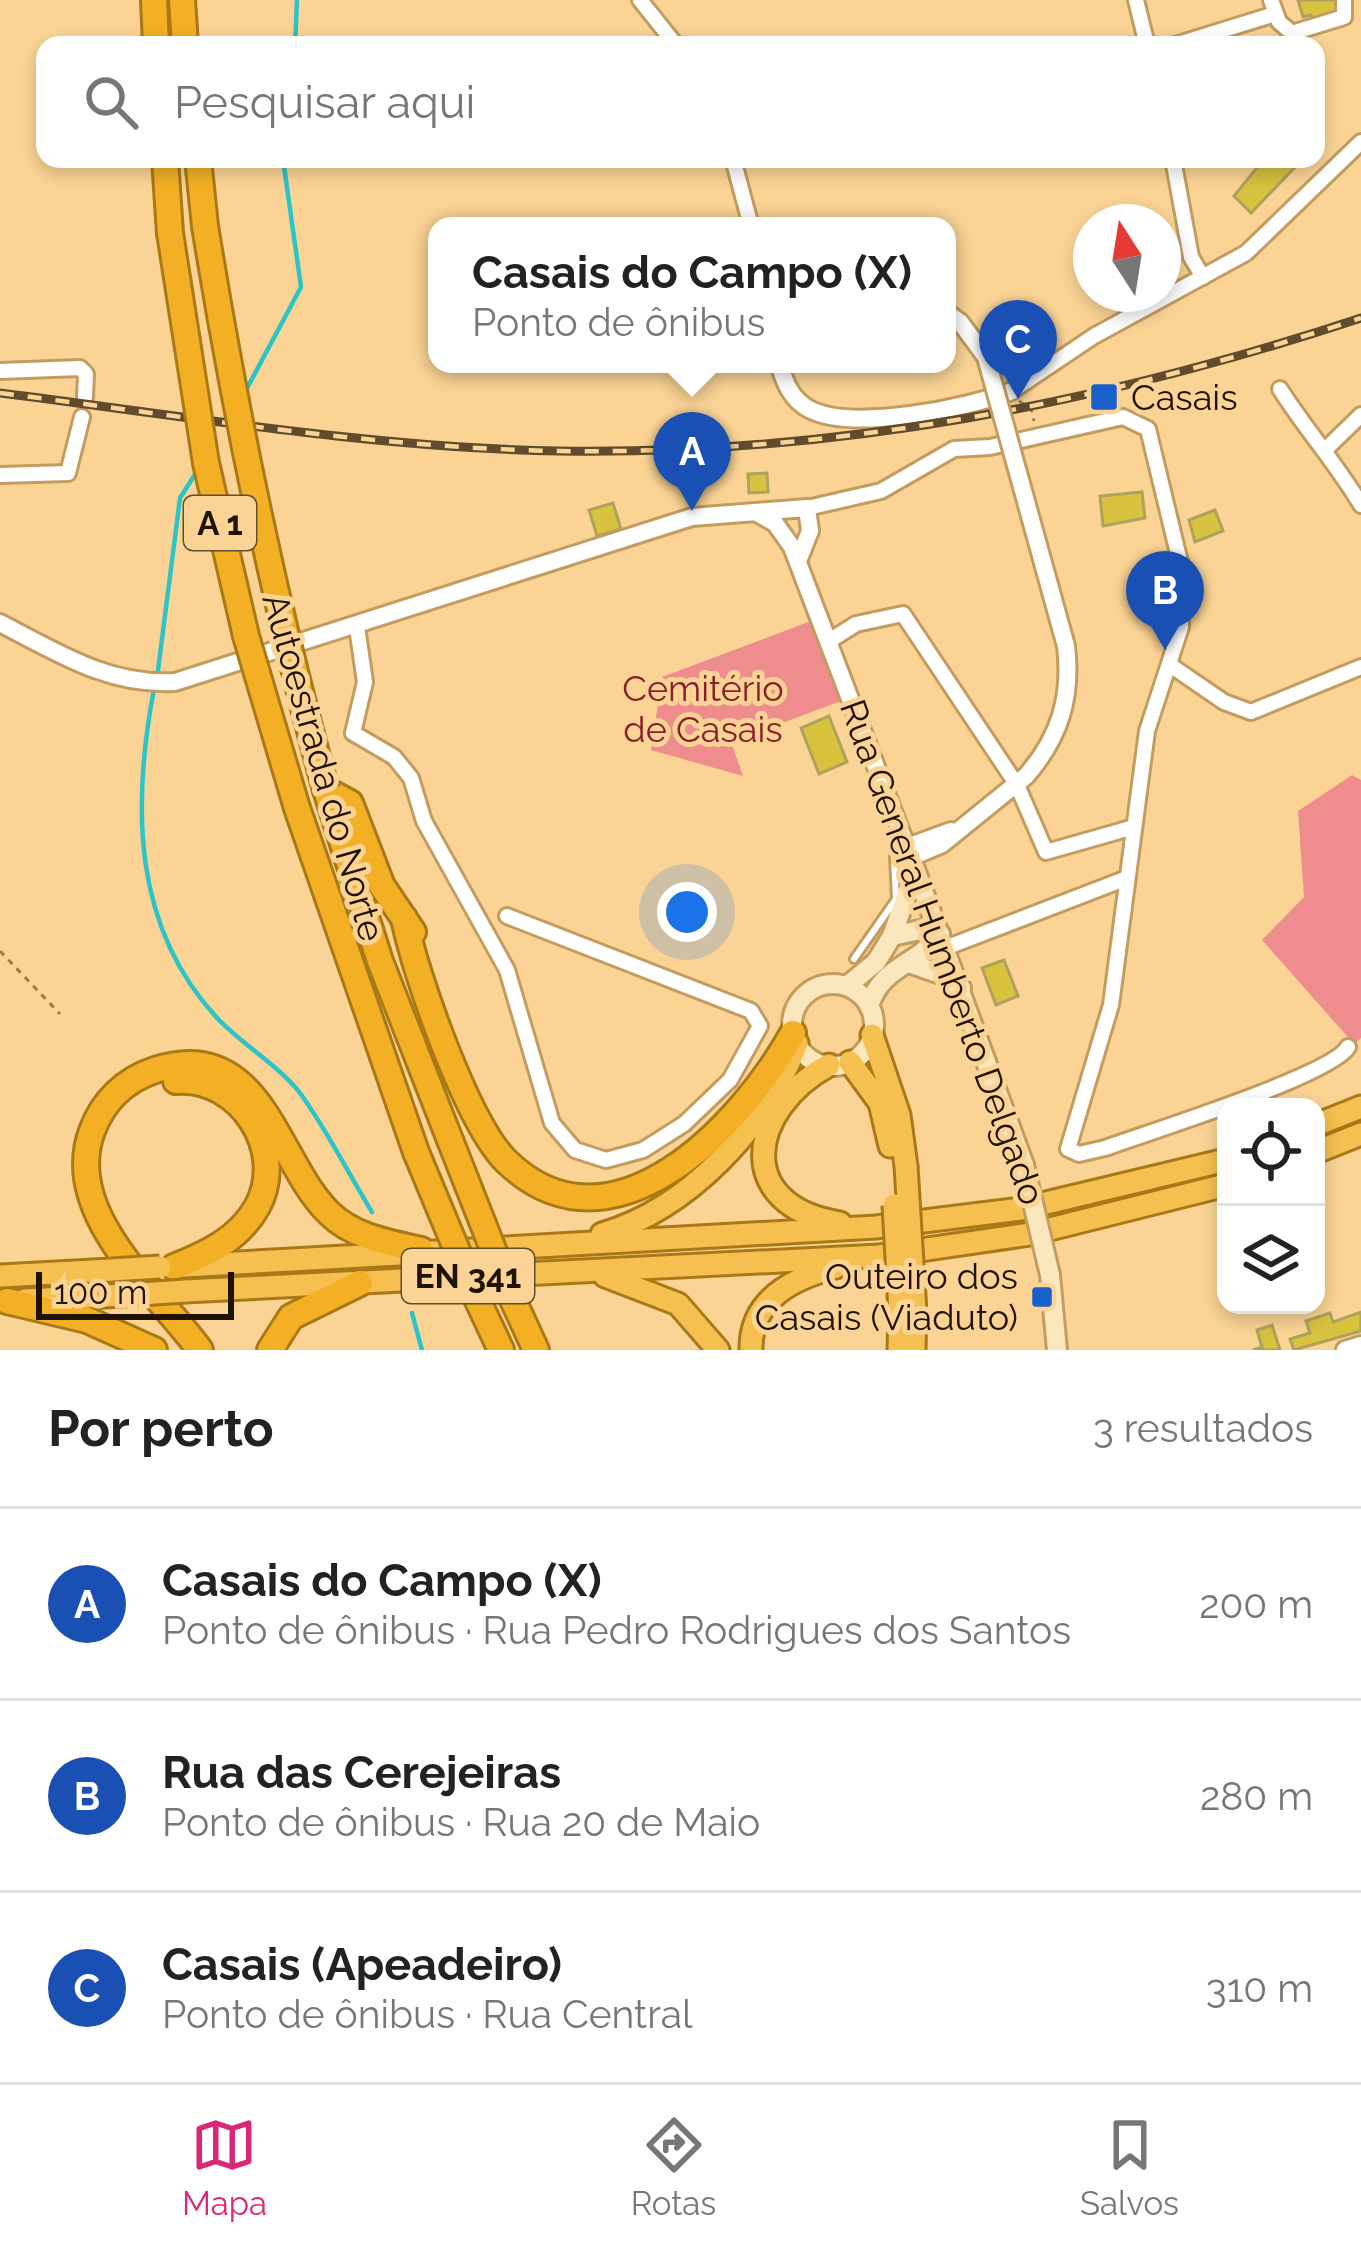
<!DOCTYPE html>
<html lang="pt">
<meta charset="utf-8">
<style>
:root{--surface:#fff;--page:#f6f6f6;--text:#222;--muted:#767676;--line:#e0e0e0;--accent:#db2777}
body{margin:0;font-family:Raleway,sans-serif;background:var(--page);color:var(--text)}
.controls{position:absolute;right:36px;bottom:36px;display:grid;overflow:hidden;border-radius:24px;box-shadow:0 6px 18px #0003}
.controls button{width:108px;height:108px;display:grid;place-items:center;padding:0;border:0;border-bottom:3px solid var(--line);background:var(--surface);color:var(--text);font:60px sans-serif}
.compass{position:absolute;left:1073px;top:204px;width:108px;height:108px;border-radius:50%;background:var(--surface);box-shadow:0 6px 18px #0003;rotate:348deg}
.scale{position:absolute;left:36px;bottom:30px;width:198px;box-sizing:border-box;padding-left:12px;border:6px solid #1f1200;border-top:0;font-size:33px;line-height:42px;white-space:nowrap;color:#1f1200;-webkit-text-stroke:9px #fbd495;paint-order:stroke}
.you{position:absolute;left:687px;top:912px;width:42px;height:42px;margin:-30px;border:9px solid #fff;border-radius:50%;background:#1a73e8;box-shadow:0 0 0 18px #1a73e833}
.badge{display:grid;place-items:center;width:78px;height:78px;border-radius:50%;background:var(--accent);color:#fff;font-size:39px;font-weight:700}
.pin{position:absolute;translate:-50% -99px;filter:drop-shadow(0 3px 6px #0008)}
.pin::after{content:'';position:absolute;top:63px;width:42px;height:36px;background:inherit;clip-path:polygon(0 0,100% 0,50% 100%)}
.popup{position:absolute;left:428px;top:217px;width:528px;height:156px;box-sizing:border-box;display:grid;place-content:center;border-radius:24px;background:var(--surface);filter:drop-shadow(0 3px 9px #0005);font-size:39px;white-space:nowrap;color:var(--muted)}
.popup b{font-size:45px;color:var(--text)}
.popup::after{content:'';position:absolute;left:50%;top:100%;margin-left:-24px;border:24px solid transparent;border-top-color:var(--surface)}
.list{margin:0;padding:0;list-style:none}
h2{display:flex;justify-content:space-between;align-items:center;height:156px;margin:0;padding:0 48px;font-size:51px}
h2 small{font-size:39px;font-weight:400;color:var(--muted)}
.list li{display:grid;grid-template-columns:78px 1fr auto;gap:36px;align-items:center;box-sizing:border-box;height:192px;padding:0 48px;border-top:3px solid var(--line)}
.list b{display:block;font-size:45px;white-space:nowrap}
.list p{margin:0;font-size:39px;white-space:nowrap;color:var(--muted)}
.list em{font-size:39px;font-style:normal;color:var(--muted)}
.icon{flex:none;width:66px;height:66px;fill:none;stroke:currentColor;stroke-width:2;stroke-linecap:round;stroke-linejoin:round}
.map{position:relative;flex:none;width:1361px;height:1350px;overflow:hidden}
.search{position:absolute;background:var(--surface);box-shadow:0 6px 18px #0003;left:36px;right:36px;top:36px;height:132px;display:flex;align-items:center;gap:30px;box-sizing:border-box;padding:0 42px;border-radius:24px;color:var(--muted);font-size:45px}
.sheet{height:732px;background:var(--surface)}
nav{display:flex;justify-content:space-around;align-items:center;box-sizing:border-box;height:168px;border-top:3px solid var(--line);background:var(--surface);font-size:33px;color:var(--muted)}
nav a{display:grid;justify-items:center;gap:6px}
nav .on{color:var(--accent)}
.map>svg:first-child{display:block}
.green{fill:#ef8c8d}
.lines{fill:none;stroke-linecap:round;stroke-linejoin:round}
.stream{stroke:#2cc3c9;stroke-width:4.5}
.building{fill:#d9c23e;stroke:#aea25d;stroke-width:3}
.service-casing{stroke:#c29d5f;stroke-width:12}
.minor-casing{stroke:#c29d5f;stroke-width:20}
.tertiary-casing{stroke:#c29d5f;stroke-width:22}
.secondary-casing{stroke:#c29d5f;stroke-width:24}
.trunk-casing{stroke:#a97917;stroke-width:27}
.motorway-casing{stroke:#a97917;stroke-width:30}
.path{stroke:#987d52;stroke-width:3;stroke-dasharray:6 6;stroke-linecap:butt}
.service{stroke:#fff;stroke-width:6}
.minor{stroke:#fff;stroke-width:14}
.tertiary{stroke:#fff;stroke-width:16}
.secondary{stroke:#fbe7bd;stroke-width:18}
.trunk{stroke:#f6c050;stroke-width:21}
.motorway{stroke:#f3b024;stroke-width:24}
.rail-casing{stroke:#604b2c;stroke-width:9}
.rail{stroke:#fbd495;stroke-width:4.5;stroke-dasharray:14;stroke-linecap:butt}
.tertiary-bridge-casing{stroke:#c29d5f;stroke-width:22;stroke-linecap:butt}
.secondary-bridge-casing{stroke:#c29d5f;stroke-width:24;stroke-linecap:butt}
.trunk-bridge-casing{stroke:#a97917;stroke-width:27;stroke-linecap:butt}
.motorway-bridge-casing{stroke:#a97917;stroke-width:30;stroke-linecap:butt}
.tertiary-bridge{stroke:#fff;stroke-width:16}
.secondary-bridge{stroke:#fbe7bd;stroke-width:18}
.trunk-bridge{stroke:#f6c050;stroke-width:21}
.motorway-bridge{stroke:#f3b024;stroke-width:24}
.poi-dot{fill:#1960cb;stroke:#fbd495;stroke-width:4.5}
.labels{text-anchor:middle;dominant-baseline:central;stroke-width:10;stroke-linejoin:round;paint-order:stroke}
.shield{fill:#fbd495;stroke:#614c2d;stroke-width:3}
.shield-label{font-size:33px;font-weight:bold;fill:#1f1200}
.poi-label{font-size:36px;fill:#1f1200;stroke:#fbd495;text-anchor:start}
.park-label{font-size:36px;fill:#8a1e2c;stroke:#fbd495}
.street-label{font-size:36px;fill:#1f1200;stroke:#fbd495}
</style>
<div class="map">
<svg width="1361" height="1350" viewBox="0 0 1361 1350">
<rect width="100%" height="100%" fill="#fbd495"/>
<g class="green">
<path d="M811,621L841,701L731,742L743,776L651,750L662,677Z"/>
<path d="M1352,775L1361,780V1038L1354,1044L1262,940L1304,897L1298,811Z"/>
</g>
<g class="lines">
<g class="stream">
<path d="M295,45L297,0"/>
<path d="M245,392L301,287L283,159"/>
<path d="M157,678L180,498L199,468"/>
<path d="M154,689C132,805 132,927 218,1019C243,1045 278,1065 300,1093C327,1130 348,1173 372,1212"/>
<path d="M412,1313L422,1350"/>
</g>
</g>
<g class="building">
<path d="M1298,0H1339L1342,11L1313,23L1311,15L1303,17Z"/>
<path d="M1264,159H1303L1251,213L1234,196Z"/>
<path d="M767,473L768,492L749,493L748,474Z"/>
<path d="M1142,492L1145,518L1103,526L1100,496Z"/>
<path d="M613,503L621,529L597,536L589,510Z"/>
<path d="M1215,510L1223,531L1195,542L1189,520Z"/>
<path d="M829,716L847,762L819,774L801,728Z"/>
<path d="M1004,960L1018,996L996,1005L982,968Z"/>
<path d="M1361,1312V1331L1294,1350L1290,1339L1310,1333L1306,1321L1330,1313L1333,1322Z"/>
<path d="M1272,1325L1280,1350H1253L1262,1347L1257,1330Z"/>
</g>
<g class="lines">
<g class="service-casing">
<path id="service" d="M854,959L896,899L894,856L903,849"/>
</g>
<g class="minor-casing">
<g id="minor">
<path d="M640,0L676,45"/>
<path d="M1136,0L1147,45"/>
<path d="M1271,0L1279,22L1292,33L1344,17V0"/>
<path d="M1175,45L1275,14"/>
<path d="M733,159L751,226"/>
<path d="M1173,159L1191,257L1203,277"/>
<path d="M0,371L80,368L86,374L85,397"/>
<path d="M1280,389C1306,430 1336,463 1361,505"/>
<path d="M1012,391L1094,336L1246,253L1361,142"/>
<path d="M1328,447L1361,415"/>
<path d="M0,475L68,473L82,417"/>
<path d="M807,508L881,491L954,449L990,447L1123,417L1148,429L1181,566V627L1147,731L1111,1005L1068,1149L1079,1154L1105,1148C1146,1133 1332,1075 1348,1047"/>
<path d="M357,627L365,682L353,733L394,757L411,778L424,821L507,970L552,1123L575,1150L606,1160L643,1150L684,1124L730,1080L760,1026L751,1011L507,916"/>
<path d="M829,641L856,624L903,614L1017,785L1046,852L1134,827"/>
<path d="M1170,665L1224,702L1251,712L1361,667"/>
<path d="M945,948L1127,878"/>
</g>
</g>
<g class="tertiary-casing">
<g id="tertiary">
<path d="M779,364C785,383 791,399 809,409C852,432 968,408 1012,391"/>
<path d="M757,513L775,523L792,547L915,869"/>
<path d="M0,623C58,653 109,686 175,682L692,517L807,508L810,531L798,561"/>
<path d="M907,847L951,831"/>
<path d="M911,857L942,844L1026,776"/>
<path d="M1345,1350L1361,1345"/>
</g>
</g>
<g class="secondary-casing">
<g id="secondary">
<path d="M915,869L1024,1165"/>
<path d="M892,936L914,874"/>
<path d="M909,963L946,976L961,988"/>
<circle cx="833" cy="1025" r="41"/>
<path d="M847,986L876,962L892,936L925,929L940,934"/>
<path d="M869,1006C882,965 917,966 940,934"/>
<path d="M1050,1275L1057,1350"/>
</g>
</g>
<g class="trunk-casing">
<g id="trunk">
<path d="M872,1035L899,1115L906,1166"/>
<path d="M850,1062L880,1103L890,1146"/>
<path d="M829,1065C747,1110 733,1206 840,1223"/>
<path d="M1316,1125L1361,1107"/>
<path d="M1316,1152L1361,1134"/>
<path d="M602,1234C688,1209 766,1127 797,1043"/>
<path d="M185,1266L876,1227L1021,1209L1226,1160"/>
<path d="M0,1276L111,1270"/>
<path d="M605,1276L678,1304L718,1350"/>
<path d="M185,1291L879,1256L1030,1234L1226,1185"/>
<path d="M25,1300L125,1295"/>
<path d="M751,1350C750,1299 793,1278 836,1267"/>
<path d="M899,1350L900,1312"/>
<path d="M914,1350L915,1312"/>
</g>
</g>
<g class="motorway-casing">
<g id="motorway">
<path d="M154,0L156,45"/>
<path d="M182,0L185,45"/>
<path d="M165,159L170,233"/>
<path d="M198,159L205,226"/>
<path d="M326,790L380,961L450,1140"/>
<path d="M326,790L350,803L382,886L413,932"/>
<path d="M297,808L416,1152"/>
<path d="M404,918C415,974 467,1122 506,1161C612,1264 742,1125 793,1033"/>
<path d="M174,1267C207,1254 239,1239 257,1207C288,1151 240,1076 176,1081"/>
<path d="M513,1300L536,1350"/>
<path d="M7,1301L87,1320L154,1350"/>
<path d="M478,1301L501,1350"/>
<path d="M200,1350C157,1291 61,1213 92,1131C103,1101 125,1080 155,1070C262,1035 276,1162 329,1213C353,1237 390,1243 421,1250"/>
<path d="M270,1350L291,1317L360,1283"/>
</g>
</g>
<g class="path">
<path d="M1019,401L1031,409L1034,421"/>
<path d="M0,951L60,1014"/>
</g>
<use href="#service" class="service"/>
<use href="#minor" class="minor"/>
<use href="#tertiary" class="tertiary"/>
<use href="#secondary" class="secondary"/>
<use href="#trunk" class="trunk"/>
<use href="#motorway" class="motorway"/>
<g class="rail-casing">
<path id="rail" d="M0,393C185,416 373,448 560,451C836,455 1100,404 1361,318"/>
</g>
<use href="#rail" class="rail"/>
<g class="tertiary-bridge-casing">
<path id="tertiary-bridge" d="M947,313L960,322L986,357L1066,646C1072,697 1060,737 1026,776"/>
</g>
<g class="secondary-bridge-casing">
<path id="secondary-bridge" d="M1024,1165L1050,1275"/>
</g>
<g class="trunk-bridge-casing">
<g id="trunk-bridge">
<path d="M906,1166L915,1312"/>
<path d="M894,1205L900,1312"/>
<path d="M111,1270L160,1267"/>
<path d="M125,1295L185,1291"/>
</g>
</g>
<g class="motorway-bridge-casing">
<g id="motorway-bridge">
<path d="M205,226C236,417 274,603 326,790"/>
<path d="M170,233L206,463L246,636L297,808"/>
<path d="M450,1140L513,1300"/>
<path d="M416,1152L478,1301"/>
</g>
</g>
<use href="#tertiary-bridge" class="tertiary-bridge"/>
<use href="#secondary-bridge" class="secondary-bridge"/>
<use href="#trunk-bridge" class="trunk-bridge"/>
<use href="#motorway-bridge" class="motorway-bridge"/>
</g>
<g class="poi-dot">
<rect x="1089" y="382" width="30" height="30" rx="6"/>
<rect x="1030" y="1285" width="24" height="24" rx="6"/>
</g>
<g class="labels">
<g class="shield">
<rect x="184" y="496" width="72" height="54" rx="9"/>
<rect x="402" y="1249" width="132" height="54" rx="9"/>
</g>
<g class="shield-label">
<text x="220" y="523">A 1</text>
<text x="468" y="1276">EN 341</text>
</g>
<g class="poi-label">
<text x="1131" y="397">Casais</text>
<text x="1018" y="1276" text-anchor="end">Outeiro dos<tspan x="1018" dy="41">Casais (Viaduto)</tspan></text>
</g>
<g class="park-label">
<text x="703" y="688">Cemitério<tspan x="703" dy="41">de Casais</tspan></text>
</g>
<g class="street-label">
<text transform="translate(324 767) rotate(74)">Autoestrada do Norte</text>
<text transform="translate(943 952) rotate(70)">Rua General Humberto Delgado</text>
</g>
</g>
</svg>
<div class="controls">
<button><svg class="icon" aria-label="locate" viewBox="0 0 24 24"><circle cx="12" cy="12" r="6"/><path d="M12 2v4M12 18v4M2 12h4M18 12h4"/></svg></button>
<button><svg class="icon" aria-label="layers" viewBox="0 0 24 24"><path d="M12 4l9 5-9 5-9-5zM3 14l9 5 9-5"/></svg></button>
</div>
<svg class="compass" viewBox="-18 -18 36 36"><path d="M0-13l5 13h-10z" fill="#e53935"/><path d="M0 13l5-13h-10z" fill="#767676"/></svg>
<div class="scale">100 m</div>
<div class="you"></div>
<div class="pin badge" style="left:692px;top:511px;background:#1a4fb4">A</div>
<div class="popup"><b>Casais do Campo (X)</b>Ponto de ônibus</div>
<div class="pin badge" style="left:1165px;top:650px;background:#1a4fb4">B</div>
<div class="pin badge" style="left:1018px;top:399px;background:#1a4fb4">C</div>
<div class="search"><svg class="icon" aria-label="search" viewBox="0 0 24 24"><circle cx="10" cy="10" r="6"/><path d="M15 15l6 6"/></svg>Pesquisar aqui</div>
</div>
<section class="sheet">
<h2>Por perto<small>3 resultados</small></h2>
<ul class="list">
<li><span class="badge" style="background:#1a4fb4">A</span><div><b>Casais do Campo (X)</b><p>Ponto de ônibus · Rua Pedro Rodrigues dos Santos</p></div><em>200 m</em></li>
<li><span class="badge" style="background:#1a4fb4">B</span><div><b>Rua das Cerejeiras</b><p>Ponto de ônibus · Rua 20 de Maio</p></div><em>280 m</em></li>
<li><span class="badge" style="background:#1a4fb4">C</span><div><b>Casais (Apeadeiro)</b><p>Ponto de ônibus · Rua Central</p></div><em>310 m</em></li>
</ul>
</section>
<nav>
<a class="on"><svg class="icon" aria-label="map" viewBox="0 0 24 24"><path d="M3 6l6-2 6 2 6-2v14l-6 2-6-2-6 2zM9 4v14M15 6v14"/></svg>Mapa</a>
<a><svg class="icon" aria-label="directions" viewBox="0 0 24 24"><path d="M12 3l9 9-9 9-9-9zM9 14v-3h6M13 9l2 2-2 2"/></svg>Rotas</a>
<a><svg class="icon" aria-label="saved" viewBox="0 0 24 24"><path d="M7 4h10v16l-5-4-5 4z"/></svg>Salvos</a>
</nav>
